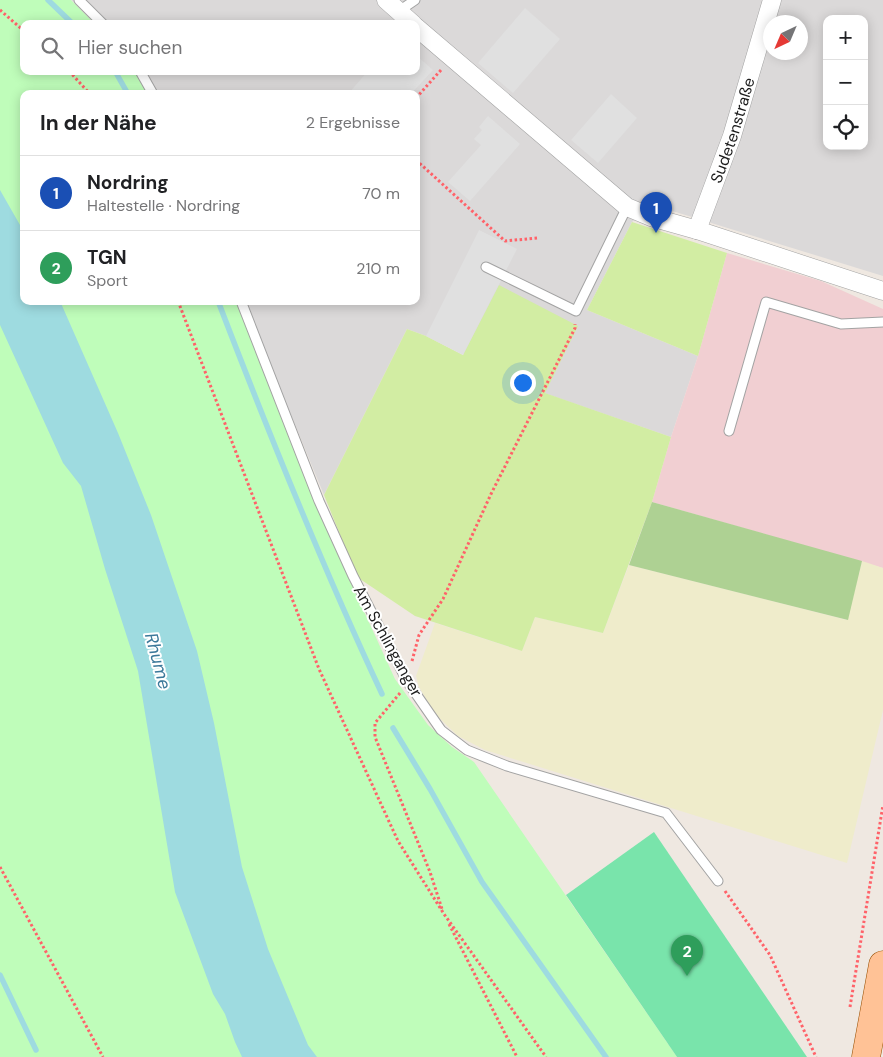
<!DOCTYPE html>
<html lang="de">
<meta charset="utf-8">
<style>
:root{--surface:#fff;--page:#f2f2f2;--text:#202124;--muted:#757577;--line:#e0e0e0;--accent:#c9001e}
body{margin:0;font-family:"DM Sans",sans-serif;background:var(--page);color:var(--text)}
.controls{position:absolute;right:15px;top:15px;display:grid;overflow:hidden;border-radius:10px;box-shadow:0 2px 12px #0003}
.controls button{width:45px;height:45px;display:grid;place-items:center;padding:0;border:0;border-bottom:1px solid var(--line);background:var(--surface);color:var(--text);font:25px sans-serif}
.compass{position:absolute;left:763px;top:15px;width:45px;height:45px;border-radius:50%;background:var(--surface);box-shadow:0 2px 12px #0003;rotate:224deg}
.you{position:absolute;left:522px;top:382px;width:18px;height:18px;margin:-12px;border:4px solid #fff;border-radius:50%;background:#1a73e8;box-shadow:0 0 0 8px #1a73e833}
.badge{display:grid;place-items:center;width:32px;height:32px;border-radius:50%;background:var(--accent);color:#fff;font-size:16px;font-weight:700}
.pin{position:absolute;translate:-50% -41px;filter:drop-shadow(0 1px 2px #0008)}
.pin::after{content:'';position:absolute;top:26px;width:18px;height:15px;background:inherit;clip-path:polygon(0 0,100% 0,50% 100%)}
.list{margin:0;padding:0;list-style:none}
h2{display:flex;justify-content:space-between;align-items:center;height:65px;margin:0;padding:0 20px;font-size:21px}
h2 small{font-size:16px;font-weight:400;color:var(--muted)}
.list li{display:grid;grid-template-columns:32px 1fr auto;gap:15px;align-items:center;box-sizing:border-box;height:75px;padding:0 20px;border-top:1px solid var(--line)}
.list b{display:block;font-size:19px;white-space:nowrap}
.list p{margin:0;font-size:16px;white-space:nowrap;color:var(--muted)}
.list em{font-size:16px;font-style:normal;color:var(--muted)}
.icon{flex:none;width:28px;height:28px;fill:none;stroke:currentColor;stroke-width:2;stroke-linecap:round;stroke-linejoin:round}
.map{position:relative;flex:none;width:883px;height:1057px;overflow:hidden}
.search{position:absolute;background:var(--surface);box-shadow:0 2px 12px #0003;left:20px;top:20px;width:400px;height:55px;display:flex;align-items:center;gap:12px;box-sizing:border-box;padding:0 18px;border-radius:10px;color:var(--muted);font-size:19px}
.panel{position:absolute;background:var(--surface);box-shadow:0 2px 12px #0003;left:20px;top:90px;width:400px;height:215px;border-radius:10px}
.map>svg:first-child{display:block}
.residential{fill:#dbd9d9;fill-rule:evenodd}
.commercial{fill:#f1cfd2}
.farmland{fill:#efeccb}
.grass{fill:#d2eda3}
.forest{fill:#aed193}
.park{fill:#bffdba}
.pitch{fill:#79e4ab}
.parking{fill:#e0e0e0}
.water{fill:#9edbe0}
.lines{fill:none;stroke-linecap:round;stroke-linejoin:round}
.stream{stroke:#9edbe0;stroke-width:5.5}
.service-casing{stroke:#a3a3a3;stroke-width:11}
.minor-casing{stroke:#a3a3a3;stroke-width:19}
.primary-casing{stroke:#954d00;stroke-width:29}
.path{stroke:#ff6269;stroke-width:3;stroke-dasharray:2.5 2.5;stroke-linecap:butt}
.service{stroke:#fff;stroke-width:9}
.minor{stroke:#fff;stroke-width:18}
.primary{stroke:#ffc296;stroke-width:28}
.labels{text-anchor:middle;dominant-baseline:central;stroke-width:4;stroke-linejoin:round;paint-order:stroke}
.street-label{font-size:16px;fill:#1c1c1c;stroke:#fff}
.water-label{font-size:18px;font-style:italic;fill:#3c799a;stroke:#fff}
</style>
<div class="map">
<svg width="883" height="1057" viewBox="0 0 883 1057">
<rect width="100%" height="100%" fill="#efe8e1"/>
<path class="residential" d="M71,0H883V276L653,205L632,222L587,310L698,356L671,437L544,393L426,336L407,329L324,495L244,301H416V94H153L140,71H416V24H99ZM827,19H864V146H827ZM770,22H800V52H770Z"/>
<path class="commercial" d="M727,253L821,281L883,309V568L652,502L671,437L698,356Z"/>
<path class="farmland" d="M862,561L883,568V710L847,863L485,750L458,736L435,714L419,687L416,676L435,623L522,651L535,617L603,633L629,565L847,620Z"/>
<g class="grass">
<path d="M632,222L727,253L698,356L587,310Z"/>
<path d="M499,285L578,326L545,393L671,437L652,502L603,633L535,617L522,651L415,616L357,577L324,495L407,329L426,336L463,355Z"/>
</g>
<path class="forest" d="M652,502L862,561L848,620L629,565Z"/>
<path class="park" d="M0,0H71L95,24H24V71H136L149,94H24V301H236L334,546L395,679L428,725L452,747L474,762L677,1057H0Z"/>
<path class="pitch" d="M654,832L807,1057H677L566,895Z"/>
<g class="parking">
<path d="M525,8L560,39L513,93L478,63Z"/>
<path d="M416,55L433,70L411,94H348L368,71H416Z"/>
<path d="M611,94L637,118L598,163L571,140Z"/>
<path d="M488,116L520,144L470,201L448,182L481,145L474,139L482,130L479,127Z"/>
<path d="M479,230L517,249L463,355L426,336Z"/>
</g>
<path class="water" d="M0,190L24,232V301H60L118,433L151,515L197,651L214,723L242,867L268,949L308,1045L317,1057H242L235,1042L225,1014L213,994L175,892L138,671L105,569L81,486L63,463L0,325Z"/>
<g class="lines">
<g class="stream">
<path d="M48,0L73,24"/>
<path d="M115,71L128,94"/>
<path d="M218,301C269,434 322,566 382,694"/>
<path d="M393,728L430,789L482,882L606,1057"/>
<path d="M0,975L36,1050"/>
</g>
<g class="service-casing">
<g id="service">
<path d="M79,0L103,24"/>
<path d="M399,11L415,0"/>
<path d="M140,71L153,94"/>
<path d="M486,267L576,311L627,207"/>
<path d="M241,301L319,501L353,576L407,681L441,730L467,750L507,766L666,813L718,881"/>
<path d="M729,431L766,302L841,324L883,322"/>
</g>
</g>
<g class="minor-casing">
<g id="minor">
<path d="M386,0L413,24"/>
<path d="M416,27L627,207L651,217L697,230L883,291"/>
<path id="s1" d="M697,230L732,136L772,0"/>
</g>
</g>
<g class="primary-casing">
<path id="primary" d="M866,1057L883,965"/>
</g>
<g class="path">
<path d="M0,10L24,31"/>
<path d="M69,71L90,94"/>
<path d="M416,98L441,70"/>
<path d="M416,160L505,241L537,238"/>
<path d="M178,301L319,669L398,841L444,914L546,1057"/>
<path d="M412,661L419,635L443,599L491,494L575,328V324"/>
<path d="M400,693L375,723V737L430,872L442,909"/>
<path d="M0,867L103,1057"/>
<path d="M725,891L770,955L816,1057"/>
<path d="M449,924L517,1057"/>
<path d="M850,1007L883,805"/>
</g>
<use href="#service" class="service"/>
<use href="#minor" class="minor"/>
<use href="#primary" class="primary"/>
</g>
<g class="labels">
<g class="street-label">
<text stroke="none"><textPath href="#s1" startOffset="106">Sudetenstraße</textPath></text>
<text transform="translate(388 641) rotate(61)">Am Schlinganger</text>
</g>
<g class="water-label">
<text transform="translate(158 661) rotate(75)">Rhume</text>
</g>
</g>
</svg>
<div class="controls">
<button>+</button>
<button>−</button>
<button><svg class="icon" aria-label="locate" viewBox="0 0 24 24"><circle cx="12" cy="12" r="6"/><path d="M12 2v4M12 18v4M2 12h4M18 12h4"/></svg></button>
</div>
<svg class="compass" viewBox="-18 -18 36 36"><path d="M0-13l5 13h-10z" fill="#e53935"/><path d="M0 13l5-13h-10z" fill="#757577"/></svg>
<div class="you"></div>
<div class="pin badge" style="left:656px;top:233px;background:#1a4fb4">1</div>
<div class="pin badge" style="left:687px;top:976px;background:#2e9e5b">2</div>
<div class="search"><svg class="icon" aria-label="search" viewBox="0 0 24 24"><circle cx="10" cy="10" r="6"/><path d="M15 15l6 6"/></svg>Hier suchen</div>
<section class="panel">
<h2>In der Nähe<small>2 Ergebnisse</small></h2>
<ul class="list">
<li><span class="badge" style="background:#1a4fb4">1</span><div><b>Nordring</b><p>Haltestelle · Nordring</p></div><em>70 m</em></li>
<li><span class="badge" style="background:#2e9e5b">2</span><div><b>TGN</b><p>Sport</p></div><em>210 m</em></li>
</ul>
</section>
</div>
